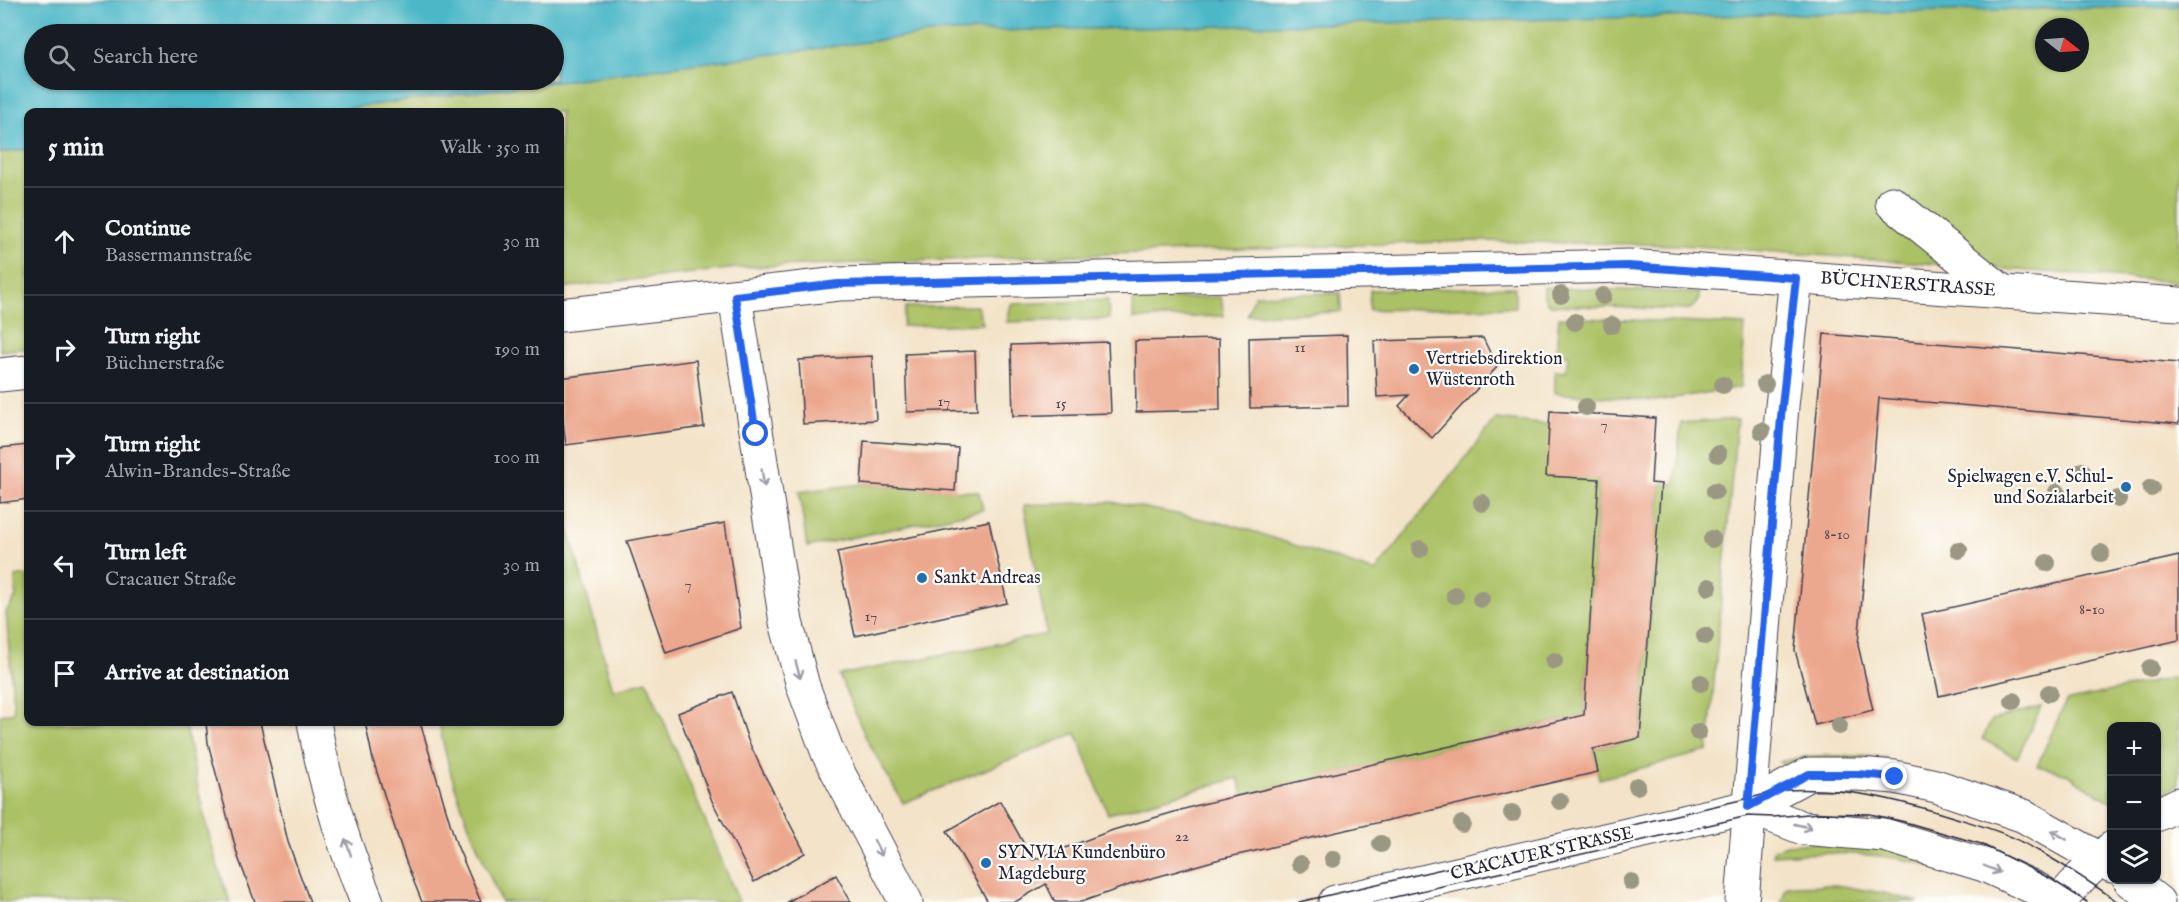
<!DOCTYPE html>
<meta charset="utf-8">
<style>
:root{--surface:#171b24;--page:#242831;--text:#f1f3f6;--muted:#9ea1a6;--line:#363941}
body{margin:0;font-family:"IM FELL English",serif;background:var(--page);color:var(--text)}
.controls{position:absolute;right:18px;bottom:18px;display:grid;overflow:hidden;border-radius:12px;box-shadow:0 2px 4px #0004}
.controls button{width:54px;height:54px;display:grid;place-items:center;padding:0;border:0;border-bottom:2px solid var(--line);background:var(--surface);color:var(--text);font:30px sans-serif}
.compass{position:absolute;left:2035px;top:18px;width:54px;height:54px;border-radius:50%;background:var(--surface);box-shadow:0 2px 4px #0004;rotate:107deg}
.stop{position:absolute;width:18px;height:18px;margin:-14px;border:4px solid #2563eb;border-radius:50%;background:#fff}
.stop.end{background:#2563eb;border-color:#fff;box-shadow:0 2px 6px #0008}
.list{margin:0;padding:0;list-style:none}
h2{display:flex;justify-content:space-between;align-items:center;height:78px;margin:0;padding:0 24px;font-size:26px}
h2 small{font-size:20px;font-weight:400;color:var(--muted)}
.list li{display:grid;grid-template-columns:39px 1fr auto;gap:18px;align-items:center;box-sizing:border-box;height:108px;padding:0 24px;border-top:2px solid var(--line)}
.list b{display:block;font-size:22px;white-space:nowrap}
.list p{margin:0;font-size:20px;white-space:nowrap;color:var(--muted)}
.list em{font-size:20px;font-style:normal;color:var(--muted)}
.icon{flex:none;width:33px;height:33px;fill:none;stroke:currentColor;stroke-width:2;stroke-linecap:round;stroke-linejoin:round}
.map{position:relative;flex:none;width:2179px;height:902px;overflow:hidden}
.search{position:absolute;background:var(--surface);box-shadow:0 2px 4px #0004;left:24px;top:24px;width:540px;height:66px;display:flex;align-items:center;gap:15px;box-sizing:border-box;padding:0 21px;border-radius:33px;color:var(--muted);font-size:22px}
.panel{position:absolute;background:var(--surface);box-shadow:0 2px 4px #0004;left:24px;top:108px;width:540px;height:618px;border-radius:12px}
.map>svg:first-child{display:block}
.green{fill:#abc165;stroke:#667250;stroke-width:1.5;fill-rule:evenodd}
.water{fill:#4bb7c7;stroke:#366c81;stroke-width:1.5;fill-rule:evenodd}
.building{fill:#eca88e}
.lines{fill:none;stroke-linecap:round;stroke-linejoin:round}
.minor-casing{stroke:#413f50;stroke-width:35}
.major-casing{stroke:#413f50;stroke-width:35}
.minor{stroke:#fff;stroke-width:33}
.major{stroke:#fff;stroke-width:33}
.tram{stroke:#22223b;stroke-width:1.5}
.tree{fill:#9a9883}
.oneway{stroke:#9c9ca7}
.route{stroke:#2563eb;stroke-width:8}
.poi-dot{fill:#1f6fb2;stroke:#fdfcf7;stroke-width:2}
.labels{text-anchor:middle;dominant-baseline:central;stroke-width:4.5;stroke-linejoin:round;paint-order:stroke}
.number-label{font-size:15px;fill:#544450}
.street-label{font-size:18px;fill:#22223b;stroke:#fdfcf7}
.poi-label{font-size:18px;fill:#22223b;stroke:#fdfcf7;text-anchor:start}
</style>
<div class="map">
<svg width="2179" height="902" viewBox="0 0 2179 902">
<rect width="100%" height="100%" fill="#fdfcf7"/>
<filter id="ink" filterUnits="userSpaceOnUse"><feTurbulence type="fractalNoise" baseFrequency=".0167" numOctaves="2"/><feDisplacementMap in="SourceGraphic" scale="12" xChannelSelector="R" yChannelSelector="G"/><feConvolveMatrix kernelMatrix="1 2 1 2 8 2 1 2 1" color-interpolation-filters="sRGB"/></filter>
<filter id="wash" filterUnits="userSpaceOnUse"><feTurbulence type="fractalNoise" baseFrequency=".008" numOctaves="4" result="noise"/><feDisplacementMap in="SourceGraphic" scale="24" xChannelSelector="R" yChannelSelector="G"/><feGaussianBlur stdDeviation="1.35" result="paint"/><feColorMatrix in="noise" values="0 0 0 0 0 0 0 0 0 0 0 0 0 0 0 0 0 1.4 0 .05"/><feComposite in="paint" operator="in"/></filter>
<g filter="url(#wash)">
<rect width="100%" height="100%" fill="#f3e3c8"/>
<g class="green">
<path d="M2179,6V282L1681,245L1472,241L746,267L560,288V112H317L944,32ZM2044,27H2080V63H2044Z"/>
<path d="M28,149V348L0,351V153Z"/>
<path d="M1515,287V307L1369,310L1370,290Z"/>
<path d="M1544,287L1699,293C1700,302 1695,306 1688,310L1550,305C1543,300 1544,295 1544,287Z"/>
<path d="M1340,293L1341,312L1247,315L1255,295Z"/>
<path d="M1221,297L1224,316L1133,319V300Z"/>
<path d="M1108,300L1109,319L1007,322L1011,304Z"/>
<path d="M977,306L983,324L902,326L906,307Z"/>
<path d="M1559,317L1745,325L1741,387L1656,401L1555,393V371L1566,372L1568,355L1556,353Z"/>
<path d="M1496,419L1550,425L1599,479L1584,715L1243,795L1238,778L1108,814L1076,733L903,803L866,738L839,675L1047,634L1024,505L1111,502L1131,505L1237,526L1375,572Z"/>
<path d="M1737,419L1708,751L1599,779L1593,749L1640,738L1661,484H1675L1681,423Z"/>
<path d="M861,484L979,492L983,510L807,547L799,492Z"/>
<path d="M560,498L613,690L647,681L739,902H501C476,844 449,784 439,722H560Z"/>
<path d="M28,575V722H185C196,782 208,844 230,902H0V715L14,712L6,612L16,597L15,577Z"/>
<path d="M2176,677L2179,684V785L2157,797L2156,726H2112L2111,802L2065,773L2037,766L2066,701Z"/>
<path d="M2041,707L2017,758L1982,739L1992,720Z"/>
<path d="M1807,756H1856L1887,758L1886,767L1786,768L1780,762Z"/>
<path d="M1823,842L1880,847L1970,869L1966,878C1950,873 1934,866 1917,862C1869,852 1822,852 1773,855V850L1786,845Z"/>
<path d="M1836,885L1883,893L1919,902H1781L1787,886Z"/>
</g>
<path class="water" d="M0,0H2179V6L944,32L317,112H28V149L0,153ZM34,34H554V80H34Z"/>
<g id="blocks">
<g class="building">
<path d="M1824,334L2179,363V424L1879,398L1858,645L1873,710L1815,725L1795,650Z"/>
<path d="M1347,335L1348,406L1250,408L1249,338Z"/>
<path d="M1483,338L1497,367L1432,438L1399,406L1409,395L1377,397L1374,341Z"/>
<path d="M1219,339L1220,410L1136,412L1135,341Z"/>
<path d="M1108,342L1111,413L1013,416L1011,345Z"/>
<path d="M975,351L977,410L907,412L905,354Z"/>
<path d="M872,356L876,420L803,424L799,360Z"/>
<path d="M696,360L704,427L566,445L560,399V378Z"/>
<path d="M1550,411L1655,418L1651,483L1661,484L1640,738L1593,749L1598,772L1220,859L1135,883L1081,902H1055L1046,884L1015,902H988L947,831L1000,801L1033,860L1113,830L1198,805L1584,715L1599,479L1546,476Z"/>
<path d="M864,441L958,448L955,491L861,484Z"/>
<path d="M28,445V499L0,503V448Z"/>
<path d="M989,521L1007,603L855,636L837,552Z"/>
<path d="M725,523L741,628L666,653L627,541Z"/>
<path d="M2179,556V640L1939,696L1922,614Z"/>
<path d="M732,692L748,740L764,774L805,853L754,882L712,801L678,713Z"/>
<path d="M206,722H260L288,842L310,902H255L238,857L208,743Z"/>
<path d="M365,722H420L456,843L481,902H422L406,862L389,810L373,760Z"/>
<path d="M836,875L851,902H787Z"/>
</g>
</g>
</g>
<g filter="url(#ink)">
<use href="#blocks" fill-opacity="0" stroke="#413f50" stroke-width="1.5"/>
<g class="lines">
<g class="minor-casing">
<g id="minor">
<path d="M1892,203L2003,292"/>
<path d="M735,296L786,622L803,686L828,753L906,902"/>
<path d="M560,315L839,284L1628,266L2179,304"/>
<path d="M0,375L28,372"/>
<path d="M314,722C324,781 344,846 367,902"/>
<path d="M2156,815L2179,804"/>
<path d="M1742,902L1782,406L1796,278"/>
<path d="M2059,902L2081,877L2112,848"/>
</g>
</g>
<g class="major-casing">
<g id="major">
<path d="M1748,807L1803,828L1884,835L1984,865L2037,889L2059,902"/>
<path d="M2130,880L2158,902"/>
<path d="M1335,902L1748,807L1809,774H1858L1895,777L1936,786L2024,816L2112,866"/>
</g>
</g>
<use href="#minor" class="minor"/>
<use href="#major" class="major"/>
<g class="tram">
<path d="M1299,902L1784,790C1848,787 1896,799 1956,818C1976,824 1997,830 2016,839C2052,857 2086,879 2118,902"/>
<path d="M1373,902L1748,816L1773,817L1820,813L1870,814L1905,822L1981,844L2051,879L2087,902"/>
</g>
</g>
<g class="tree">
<circle cx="1561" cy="295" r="9"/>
<circle cx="1603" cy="296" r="9"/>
<circle cx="1575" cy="322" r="9"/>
<circle cx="1612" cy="325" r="9"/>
<circle cx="1765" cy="384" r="9"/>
<circle cx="1723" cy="385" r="9"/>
<circle cx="1586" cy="407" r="9"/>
<circle cx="1762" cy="431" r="9"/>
<circle cx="1718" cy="454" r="9"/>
<circle cx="2082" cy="471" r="9"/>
<circle cx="2151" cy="488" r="9"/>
<circle cx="1715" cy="491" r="9"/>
<circle cx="2057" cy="492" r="9"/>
<circle cx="2118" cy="499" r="9"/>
<circle cx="1482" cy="503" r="9"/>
<circle cx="1712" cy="539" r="9"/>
<circle cx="1420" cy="549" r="9"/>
<circle cx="1959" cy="550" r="9"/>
<circle cx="2101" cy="553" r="9"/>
<circle cx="2047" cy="563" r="9"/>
<circle cx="1709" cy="587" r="9"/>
<circle cx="1455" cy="595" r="9"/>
<circle cx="1481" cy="599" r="9"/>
<circle cx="1705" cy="636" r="9"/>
<circle cx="1554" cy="661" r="9"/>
<circle cx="2150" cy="668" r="9"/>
<circle cx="1701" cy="683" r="9"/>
<circle cx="2049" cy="693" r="9"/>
<circle cx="2013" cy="701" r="9"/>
<circle cx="1839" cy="726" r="9"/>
<circle cx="1698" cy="732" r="9"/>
<circle cx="1637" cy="786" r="9"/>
<circle cx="1560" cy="801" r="9"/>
<circle cx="1512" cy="813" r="9"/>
<circle cx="1462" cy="824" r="9"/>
<circle cx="1381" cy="844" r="9"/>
<circle cx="1333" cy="859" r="9"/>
<circle cx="1300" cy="864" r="9"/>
<circle cx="1631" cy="882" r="9"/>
</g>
<defs><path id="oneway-shaft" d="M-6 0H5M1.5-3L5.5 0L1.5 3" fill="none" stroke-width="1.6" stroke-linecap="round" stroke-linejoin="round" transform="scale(1.5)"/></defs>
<g class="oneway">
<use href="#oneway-shaft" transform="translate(763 478) rotate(81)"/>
<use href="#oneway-shaft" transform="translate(798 670) rotate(74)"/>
<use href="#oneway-shaft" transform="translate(1803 826) rotate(13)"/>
<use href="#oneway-shaft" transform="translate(2059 835) rotate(-149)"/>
<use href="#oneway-shaft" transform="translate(348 847) rotate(-109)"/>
<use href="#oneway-shaft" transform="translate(878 848) rotate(63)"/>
<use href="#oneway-shaft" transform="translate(1992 869) rotate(23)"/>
</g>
</g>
<g class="lines" filter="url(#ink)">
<path class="route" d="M756,434L735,296L838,284L1628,266L1796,278L1782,406L1748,807L1809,774H1858L1895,777"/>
</g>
<g class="poi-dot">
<circle cx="1414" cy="369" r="6"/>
<circle cx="2126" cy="487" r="6"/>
<circle cx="922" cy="578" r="6"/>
<circle cx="986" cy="863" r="6"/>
</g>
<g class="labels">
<g class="number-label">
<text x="1300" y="347">11</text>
<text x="944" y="401">17</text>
<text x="1061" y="403">15</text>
<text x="1604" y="424">7</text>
<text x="1837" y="534">8-10</text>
<text x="688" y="584">7</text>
<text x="2092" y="609">8-10</text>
<text x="871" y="616">17</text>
<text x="1182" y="836">22</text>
</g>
<g class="street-label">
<text transform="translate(1908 285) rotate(4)">BÜCHNERSTRASSE</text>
<text transform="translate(1542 854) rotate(-13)">CRACAUER STRASSE</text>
</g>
<g class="poi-label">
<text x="1426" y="359">Vertriebsdirektion<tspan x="1426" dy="21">Wüstenroth</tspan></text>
<text x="2114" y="477" text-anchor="end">Spielwagen e.V. Schul-<tspan x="2114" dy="21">und Sozialarbeit</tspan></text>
<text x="934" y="578">Sankt Andreas</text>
<text x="998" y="853">SYNVIA Kundenbüro<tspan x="998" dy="21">Magdeburg</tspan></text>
</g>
</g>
</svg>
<div class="controls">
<button>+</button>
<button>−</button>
<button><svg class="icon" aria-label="layers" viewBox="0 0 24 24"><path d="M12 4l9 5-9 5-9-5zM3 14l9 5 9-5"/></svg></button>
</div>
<svg class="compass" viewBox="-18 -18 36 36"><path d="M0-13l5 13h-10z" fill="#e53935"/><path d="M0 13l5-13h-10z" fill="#9ea1a6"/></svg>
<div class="stop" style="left:756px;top:434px"></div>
<div class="stop end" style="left:1895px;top:777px"></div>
<div class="search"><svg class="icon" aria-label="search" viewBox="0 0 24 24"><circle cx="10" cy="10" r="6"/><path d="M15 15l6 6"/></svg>Search here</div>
<section class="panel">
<h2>5 min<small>Walk · 350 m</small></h2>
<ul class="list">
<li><svg class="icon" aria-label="ahead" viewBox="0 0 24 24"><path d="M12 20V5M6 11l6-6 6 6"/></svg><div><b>Continue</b><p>Bassermannstraße</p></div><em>30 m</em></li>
<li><svg class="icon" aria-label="right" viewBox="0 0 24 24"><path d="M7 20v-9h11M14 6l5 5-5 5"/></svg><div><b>Turn right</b><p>Büchnerstraße</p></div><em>190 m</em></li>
<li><svg class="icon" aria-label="right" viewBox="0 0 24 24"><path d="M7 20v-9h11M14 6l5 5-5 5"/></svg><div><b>Turn right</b><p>Alwin-Brandes-Straße</p></div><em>100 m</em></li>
<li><svg class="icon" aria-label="left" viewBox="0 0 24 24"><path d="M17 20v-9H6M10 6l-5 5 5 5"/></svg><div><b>Turn left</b><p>Cracauer Straße</p></div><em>30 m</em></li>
<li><svg class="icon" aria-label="arrive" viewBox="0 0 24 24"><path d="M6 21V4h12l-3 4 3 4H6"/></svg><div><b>Arrive at destination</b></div></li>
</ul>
</section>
</div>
